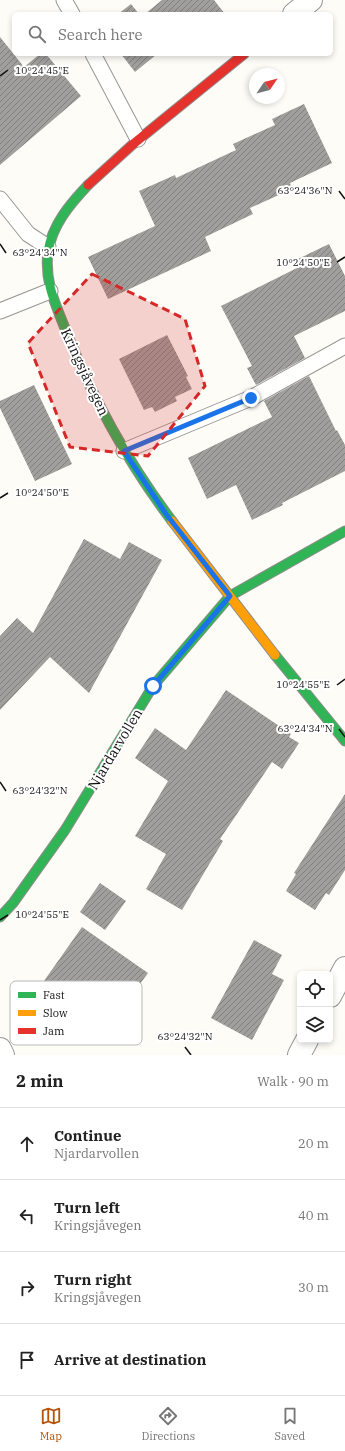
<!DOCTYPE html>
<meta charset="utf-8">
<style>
:root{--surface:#fff;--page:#f2f2f2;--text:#222;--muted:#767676;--line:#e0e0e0;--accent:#b45309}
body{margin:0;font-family:"IBM Plex Serif",serif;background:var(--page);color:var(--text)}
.controls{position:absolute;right:12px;bottom:12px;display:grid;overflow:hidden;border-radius:6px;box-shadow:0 2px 6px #0003}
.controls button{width:36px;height:36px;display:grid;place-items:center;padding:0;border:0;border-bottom:1px solid var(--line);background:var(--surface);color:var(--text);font:20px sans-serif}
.compass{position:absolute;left:249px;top:68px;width:36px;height:36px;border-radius:50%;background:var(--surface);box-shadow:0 2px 6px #0003;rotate:55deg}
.stop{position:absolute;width:12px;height:12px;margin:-9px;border:3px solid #1a73e8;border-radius:50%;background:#fff}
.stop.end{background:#1a73e8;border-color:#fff;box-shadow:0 1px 4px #0008}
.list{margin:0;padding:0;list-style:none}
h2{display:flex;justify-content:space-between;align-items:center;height:52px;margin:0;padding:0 16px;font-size:17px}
h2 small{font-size:13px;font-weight:400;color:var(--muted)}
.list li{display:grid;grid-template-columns:26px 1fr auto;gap:12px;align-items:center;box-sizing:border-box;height:72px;padding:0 16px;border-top:1px solid var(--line)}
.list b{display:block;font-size:15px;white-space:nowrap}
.list p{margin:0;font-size:13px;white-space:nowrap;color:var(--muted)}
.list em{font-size:13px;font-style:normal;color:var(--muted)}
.icon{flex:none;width:22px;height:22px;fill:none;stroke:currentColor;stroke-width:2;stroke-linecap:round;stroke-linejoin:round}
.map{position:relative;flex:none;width:345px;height:1055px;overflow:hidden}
.search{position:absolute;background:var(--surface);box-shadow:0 2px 6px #0003;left:12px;right:12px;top:12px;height:44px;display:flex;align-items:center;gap:10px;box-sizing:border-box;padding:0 14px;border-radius:6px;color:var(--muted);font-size:15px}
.sheet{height:340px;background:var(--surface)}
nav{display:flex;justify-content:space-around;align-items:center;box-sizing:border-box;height:56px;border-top:1px solid var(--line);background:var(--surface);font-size:11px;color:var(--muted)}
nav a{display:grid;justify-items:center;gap:2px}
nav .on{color:var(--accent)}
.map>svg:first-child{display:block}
.building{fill:url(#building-hatch)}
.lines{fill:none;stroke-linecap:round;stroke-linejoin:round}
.lane-casing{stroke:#979795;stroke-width:17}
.street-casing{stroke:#979795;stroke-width:24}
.fast-casing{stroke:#8e8d8b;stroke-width:11}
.slow-casing{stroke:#8e8d8b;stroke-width:11}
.jam-casing{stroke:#8e8d8b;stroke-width:11}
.lane{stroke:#fffffe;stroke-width:15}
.street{stroke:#fffffe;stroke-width:22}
.fast{stroke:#30b455;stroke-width:9}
.slow{stroke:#ff9f0a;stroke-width:9}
.jam{stroke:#e5322d;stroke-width:9}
.route{stroke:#1a73e8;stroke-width:5}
.marked{fill:#d62828;fill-opacity:0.2;stroke:#d62828;stroke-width:3;stroke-dasharray:8 5;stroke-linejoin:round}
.ticks{fill:none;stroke:#111;stroke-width:1.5}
.labels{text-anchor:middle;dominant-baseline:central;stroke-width:4;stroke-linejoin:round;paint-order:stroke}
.street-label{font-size:14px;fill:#111;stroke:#fff}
.key{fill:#fff;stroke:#b8b8b8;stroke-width:1}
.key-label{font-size:11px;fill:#111}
.ticks-label{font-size:10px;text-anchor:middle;fill:#111;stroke:#fff;stroke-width:4;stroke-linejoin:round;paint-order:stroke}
</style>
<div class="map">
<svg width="345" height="1055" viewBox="0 0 345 1055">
<defs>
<pattern id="building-hatch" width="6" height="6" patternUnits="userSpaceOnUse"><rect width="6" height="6" fill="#a19f9c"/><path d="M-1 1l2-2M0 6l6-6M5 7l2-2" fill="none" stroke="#82807e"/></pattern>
</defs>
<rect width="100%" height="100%" fill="#fdfcf7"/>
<g class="building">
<path d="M162,0H214L225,14H145Z"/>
<path d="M131,4L139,14H118Z"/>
<path d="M0,37L24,67L40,54H46L81,96L0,165Z"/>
<path d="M121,54H157L135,72Z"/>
<path d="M304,104L332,163L290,183L292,189L250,208L253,214L205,237L211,251L108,299L88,257L155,226L139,191L175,175L176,178L236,150L233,144L275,125L272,119Z"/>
<path d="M329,244L345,276V311L294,336L305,358L256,385L247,368L252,366L221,306L301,266L298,259Z"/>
<path d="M167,335L188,376L186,377L192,389L175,397L177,401L155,412L152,407L144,410L119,359Z"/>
<path d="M309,376L336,431L337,430L345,445V471L282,503L283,505L252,520L236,485L207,499L188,458L272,417L264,401Z"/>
<path d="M34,385L72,464L35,481L0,408V401Z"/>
<path d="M84,539L120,559L129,542L162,560L89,693L50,657L0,710V636L17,618L33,633Z"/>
<path d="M226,690L291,734L289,737L299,743L282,769L272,762L220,839L223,841L182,910L146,889L166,854L135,836L168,781L135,758L155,728L186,750Z"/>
<path d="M345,794V870L329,895L326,893L315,910L286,891L296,874L294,873Z"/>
<path d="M100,883L126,901L105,930L80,912Z"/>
<path d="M82,927L148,973L132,995L131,994L127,1000L123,998L101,1029L74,1010L61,1030L27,1005Z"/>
<path d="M254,940L282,955L272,974L284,980L252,1040L211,1018Z"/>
</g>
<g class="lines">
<g class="lane-casing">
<g id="lane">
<path d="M64,0L72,14"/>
<path d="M93,54L138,139"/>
<path d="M0,199L28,234L48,247"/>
<path d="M0,311L50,291"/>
<path d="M124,451L251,398L345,346"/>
</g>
</g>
<g class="street-casing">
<g id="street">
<path d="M294,14L311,0"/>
<path d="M330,996L345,968"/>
<path d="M0,1049L3,1055"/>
<path d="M299,1055L307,1040"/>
</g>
</g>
<g class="fast-casing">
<g id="fast">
<path d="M88,185C70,204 52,225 48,252C44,284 57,307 68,336C95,403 129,464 172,521"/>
<path d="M275,655L345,741"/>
<path d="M0,917L13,903L65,830L153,686L230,596L345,531"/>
</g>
</g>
<g class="slow-casing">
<path id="slow" d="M172,521L275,655"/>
</g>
<g class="jam-casing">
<path id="jam" d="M88,185L132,145L244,54"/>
</g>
<use href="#lane" class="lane"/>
<use href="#street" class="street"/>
<use href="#fast" class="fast"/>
<use href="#slow" class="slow"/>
<use href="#jam" class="jam"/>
</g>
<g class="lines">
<path class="route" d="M153,686L230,596L166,514L124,451L251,398"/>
</g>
<path class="marked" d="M92,274L185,319L205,386L148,456L70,447L28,343Z"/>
<path class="ticks" d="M0,76L8,70M339,191L345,199M0,244L6,253M337,262L345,257M0,498L8,493M337,685L345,679M339,729L345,737M0,782L6,791M0,920L8,915M185,1047L191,1055"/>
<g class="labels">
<g class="street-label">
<text transform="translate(85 372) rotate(65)">Kringsjåvegen</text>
<text transform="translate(115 749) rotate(-59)">Njardarvollen</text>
</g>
</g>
<rect x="10" y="981" width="132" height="64" rx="6" class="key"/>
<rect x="18" y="992" width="18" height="6" fill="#30b455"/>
<rect x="18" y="1010" width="18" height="6" fill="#ff9f0a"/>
<rect x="18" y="1028" width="18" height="6" fill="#e5322d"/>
<g class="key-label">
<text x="43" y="999">Fast</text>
<text x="43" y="1017">Slow</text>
<text x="43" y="1035">Jam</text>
</g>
<g class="ticks-label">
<text x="42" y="74">10°24'45"E</text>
<text x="305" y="194">63°24'36"N</text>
<text x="40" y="256">63°24'34"N</text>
<text x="303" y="266">10°24'50"E</text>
<text x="42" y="496">10°24'50"E</text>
<text x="303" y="688">10°24'55"E</text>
<text x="305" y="732">63°24'34"N</text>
<text x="40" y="794">63°24'32"N</text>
<text x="42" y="918">10°24'55"E</text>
<text x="185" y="1040">63°24'32"N</text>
</g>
</svg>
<div class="controls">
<button><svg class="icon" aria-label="locate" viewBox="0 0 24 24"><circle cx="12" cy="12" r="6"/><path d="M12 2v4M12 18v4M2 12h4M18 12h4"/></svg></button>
<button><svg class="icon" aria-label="layers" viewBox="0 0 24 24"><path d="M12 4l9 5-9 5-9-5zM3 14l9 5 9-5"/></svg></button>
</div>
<svg class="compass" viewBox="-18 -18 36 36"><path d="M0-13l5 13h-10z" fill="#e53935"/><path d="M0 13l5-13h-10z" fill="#767676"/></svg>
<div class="stop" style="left:153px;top:686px"></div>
<div class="stop end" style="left:251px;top:398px"></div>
<div class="search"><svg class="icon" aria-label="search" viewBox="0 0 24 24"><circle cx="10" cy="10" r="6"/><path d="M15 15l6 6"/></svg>Search here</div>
</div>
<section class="sheet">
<h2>2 min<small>Walk · 90 m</small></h2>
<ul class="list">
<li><svg class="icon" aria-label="ahead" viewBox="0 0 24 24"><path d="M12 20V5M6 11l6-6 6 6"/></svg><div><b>Continue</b><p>Njardarvollen</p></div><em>20 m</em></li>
<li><svg class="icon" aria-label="left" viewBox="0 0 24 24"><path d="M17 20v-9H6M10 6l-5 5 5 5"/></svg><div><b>Turn left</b><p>Kringsjåvegen</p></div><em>40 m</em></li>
<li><svg class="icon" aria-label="right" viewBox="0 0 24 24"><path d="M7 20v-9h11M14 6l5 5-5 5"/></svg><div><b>Turn right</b><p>Kringsjåvegen</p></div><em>30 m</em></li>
<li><svg class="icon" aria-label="arrive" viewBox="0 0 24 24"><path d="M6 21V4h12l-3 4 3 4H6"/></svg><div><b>Arrive at destination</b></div></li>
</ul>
</section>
<nav>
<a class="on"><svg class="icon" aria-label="map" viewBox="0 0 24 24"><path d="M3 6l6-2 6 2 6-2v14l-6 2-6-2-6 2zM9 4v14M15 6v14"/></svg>Map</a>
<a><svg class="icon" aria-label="directions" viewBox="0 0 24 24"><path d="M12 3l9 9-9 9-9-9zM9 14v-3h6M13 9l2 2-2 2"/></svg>Directions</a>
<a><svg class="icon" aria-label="saved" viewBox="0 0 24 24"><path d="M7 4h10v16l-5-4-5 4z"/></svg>Saved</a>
</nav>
